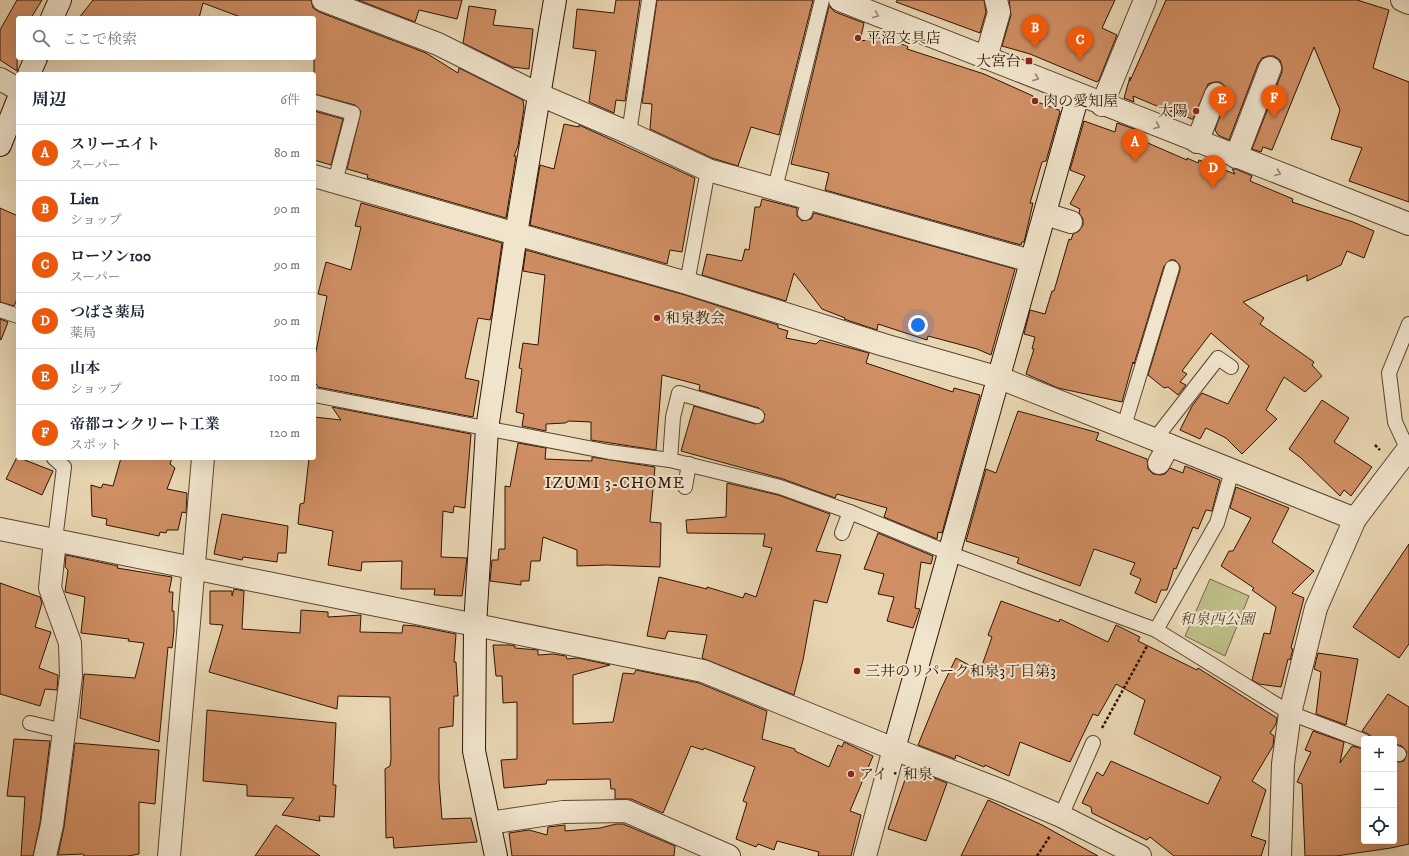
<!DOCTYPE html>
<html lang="ja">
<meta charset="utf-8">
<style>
:root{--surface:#fff;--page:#f2f2f3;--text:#1f2937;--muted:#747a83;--line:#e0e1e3;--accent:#ea580c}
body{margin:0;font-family:"IM FELL DW Pica","Noto Serif JP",serif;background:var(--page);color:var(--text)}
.controls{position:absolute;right:12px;bottom:12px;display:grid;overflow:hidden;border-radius:4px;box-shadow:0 4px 16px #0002}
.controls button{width:36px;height:36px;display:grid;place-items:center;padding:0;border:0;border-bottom:1px solid var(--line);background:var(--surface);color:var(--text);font:20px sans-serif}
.you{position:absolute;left:918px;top:325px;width:14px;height:14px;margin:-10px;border:3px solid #fff;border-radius:50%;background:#1a73e8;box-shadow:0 0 0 6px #1a73e833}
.badge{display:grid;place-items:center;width:26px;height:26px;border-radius:50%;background:var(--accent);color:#fff;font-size:13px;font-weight:700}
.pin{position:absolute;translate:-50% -33px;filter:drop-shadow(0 1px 2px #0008)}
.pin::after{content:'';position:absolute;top:21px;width:14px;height:12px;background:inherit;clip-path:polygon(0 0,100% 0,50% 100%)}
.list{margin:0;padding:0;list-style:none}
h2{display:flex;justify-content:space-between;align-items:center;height:52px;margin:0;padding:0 16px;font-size:17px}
h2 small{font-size:13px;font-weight:400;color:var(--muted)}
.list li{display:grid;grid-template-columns:26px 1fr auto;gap:12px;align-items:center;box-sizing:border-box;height:56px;padding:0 16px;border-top:1px solid var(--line)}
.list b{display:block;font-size:15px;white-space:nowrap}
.list p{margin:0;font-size:13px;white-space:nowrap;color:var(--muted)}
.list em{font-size:13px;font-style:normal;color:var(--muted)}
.icon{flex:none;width:22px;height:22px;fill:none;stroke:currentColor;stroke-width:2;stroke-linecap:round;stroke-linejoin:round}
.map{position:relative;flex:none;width:1409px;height:856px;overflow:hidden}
.search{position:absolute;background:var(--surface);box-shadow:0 4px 16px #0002;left:16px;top:16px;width:300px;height:44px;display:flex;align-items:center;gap:10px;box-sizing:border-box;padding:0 14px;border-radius:4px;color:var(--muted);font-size:15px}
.panel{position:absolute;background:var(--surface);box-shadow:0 4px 16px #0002;left:16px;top:72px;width:300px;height:388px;border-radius:4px}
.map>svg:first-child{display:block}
.green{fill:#bdbc87;stroke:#766844}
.building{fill:#cf8e63;stroke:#2f1401}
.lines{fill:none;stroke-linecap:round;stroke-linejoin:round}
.lane-casing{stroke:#5d442d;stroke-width:16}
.street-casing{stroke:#5d442d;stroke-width:24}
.secondary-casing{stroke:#2f1401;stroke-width:24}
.path{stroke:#2f1401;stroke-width:2.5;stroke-dasharray:3 2;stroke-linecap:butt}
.lane{stroke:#f0e4cd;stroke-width:14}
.street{stroke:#f0e4cd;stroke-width:22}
.secondary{stroke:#f0e4cd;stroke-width:22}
.oneway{stroke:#998671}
.poi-dot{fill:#8f2418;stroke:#f0e4cd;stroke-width:1.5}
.labels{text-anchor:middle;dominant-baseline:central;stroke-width:4;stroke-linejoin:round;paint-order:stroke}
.poi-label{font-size:15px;fill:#2f1401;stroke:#f0e4cd;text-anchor:start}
.park-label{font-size:15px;font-style:italic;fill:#5a4629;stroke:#f0e4cd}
.neighbourhood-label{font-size:16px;letter-spacing:1px;fill:#2f1401;stroke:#f0e4cd}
</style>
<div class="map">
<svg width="1409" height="856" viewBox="0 0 1409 856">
<rect width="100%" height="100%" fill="#e8d6b2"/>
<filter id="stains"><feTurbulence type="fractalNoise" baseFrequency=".005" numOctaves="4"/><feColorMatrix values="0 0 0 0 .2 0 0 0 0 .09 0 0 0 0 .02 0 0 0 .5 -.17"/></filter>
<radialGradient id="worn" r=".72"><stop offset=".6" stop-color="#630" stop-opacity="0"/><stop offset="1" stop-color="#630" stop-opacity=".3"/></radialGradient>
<path class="green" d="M1210,579L1249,596L1225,656L1185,636Z"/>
<g class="building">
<path d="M17,0H42L31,18H18L17,71L0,60V30Z"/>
<path d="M93,0H311L313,8L319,12L426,53L458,73L459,68L523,100L524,108L518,146L514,156H516L506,218L367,178L368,175L347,169L361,111L355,105L314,94V18H243L203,3L199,18H79Z"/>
<path d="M358,0H462L457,19L419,10L415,22Z"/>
<path d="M616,0H640L625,101L616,100L614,113L589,102L596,51L573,48L577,9L614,13Z"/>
<path d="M657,0H813L779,135L751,127L738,166L712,158L650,129L652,104L642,103Z"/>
<path d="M897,0H984L986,12L980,33L896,2Z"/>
<path d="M1009,0H1115L1102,28L1117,35L1099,80L1097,82L1030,54L1002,46L1011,15Z"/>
<path d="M1166,0H1357L1389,10L1373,68L1409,82V202L1349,181L1362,148L1331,139L1340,110L1314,47L1272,150L1263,147L1261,152L1252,149L1282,72V66L1280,60L1274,56H1268L1262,58L1258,64L1229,140L1218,135L1215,130L1228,93L1226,87L1220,82H1214L1208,84L1193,119H1191L1172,109L1171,112L1133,96L1134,102L1124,98L1130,77V81Z"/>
<path d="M469,6L496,10L493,25L533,29L529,69L512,67L463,43Z"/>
<path d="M829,6L835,12L864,23L860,41L881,38L908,46L907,49L984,74L1033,96L1032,100L1059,110L1060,112L1046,161L1042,162L1030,203H1033L1024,242H1022L1021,245L825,190L829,173L791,164Z"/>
<path d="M314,111L343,119L331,165L314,160Z"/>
<path d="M1084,121L1115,132L1117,123L1140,131L1133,133L1140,136L1141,140L1187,160V158L1198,163L1199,160L1235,174L1232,169H1236L1252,176L1250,181L1293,199L1292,202L1353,222L1374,231L1364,258L1347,251L1341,265L1307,281V275L1243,302L1264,318L1260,324L1314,362L1312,365L1322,376L1305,392L1284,377L1266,410L1277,419L1242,454L1226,438L1206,428L1200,439L1180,430L1192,406L1202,393L1228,404L1249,366L1211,333L1182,371L1187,374L1180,382L1186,385L1178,395L1168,387L1164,388L1148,375L1180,270V266L1175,260H1170L1164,266L1134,364L1133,362L1122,402L1058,388L1026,374L1034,349H1032L1035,337L1024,334L1030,310L1045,314L1052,291H1054L1069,239L1071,240L1073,234L1079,231L1083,225V219L1079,213L1080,209L1070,204L1085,176L1070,170Z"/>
<path d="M564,124L579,127V125L695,178L682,252L670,250L667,264L530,225L540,165L554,169Z"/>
<path d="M762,199L797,208V216L802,221L811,219L814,213L1015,269L991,355L977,349L928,336L927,340L878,324L877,330L844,319L845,318L822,309L794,273L786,301L702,275L707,254L742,261L745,249L749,250L755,207H760Z"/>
<path d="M361,203L502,243L492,313L490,320L478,318L465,378L479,381L473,417L318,387L314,381V361L327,296L318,294L326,262L351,270L361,227L355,226Z"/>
<path d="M0,208L18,216V297L14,306L0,302Z"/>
<path d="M526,250L685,295L778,325V328L788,331L786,338L816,344L820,340L869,353L866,363L953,392L954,388L980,395L942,533L938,532L937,539L884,517L887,508L837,494L835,498L783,479L681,451L694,406L755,424L763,422L765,414L759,408L699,390L700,385L662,375L656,450L591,440V422L569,421L565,423L546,424V431L522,426L524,414L516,412L522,369L519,368L523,343L538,345L545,275L523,271Z"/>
<path d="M0,319L8,322L1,340L0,339Z"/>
<path d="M1322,400L1349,418L1334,442L1372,467L1351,496L1344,490L1340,496L1301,458L1289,449Z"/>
<path d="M332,407L471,434L465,508L454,506L453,513L443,511L441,557L467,558L462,596L434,595L435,589H401L402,561L362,562L361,571L328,565L333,531L298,524L300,504L304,503L309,458H314V417L341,420Z"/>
<path d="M1018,411L1099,433L1096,440L1147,459L1148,469L1153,474L1160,475L1165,474L1170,468L1183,473L1185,466L1220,480L1212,511L1206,510L1198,529L1193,527L1176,569L1174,568L1167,590H1161L1156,603L1135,593L1141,579L1130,574L1135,563L1094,549L1080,586L1017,563L1019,558L966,541L986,469L996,473Z"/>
<path d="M518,443L546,448L545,459L592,461V457L655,467L650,522L661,523L660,567L607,565L577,566V550L543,537L540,561H531L529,581H521V585L490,581L492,560H498L499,549H505V486L510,487Z"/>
<path d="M17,457L53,471L42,495L6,479Z"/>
<path d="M121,458H172L170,464L175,468L167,489L187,493L186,513L182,512L178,530H167L166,533L160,532L159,536L106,525L107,519L92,516L91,485L101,488L103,484L113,486Z"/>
<path d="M727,483L778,495L830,514L816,551L841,555L827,603L814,600L803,660L794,695L702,658L707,635L668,631L665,639L647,636L659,577L707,589V587L743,598L745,593L756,597L772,548L763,546L765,534L687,533L686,520L726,517Z"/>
<path d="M1236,487L1289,508L1272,542L1314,571L1292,593L1304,598L1291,648L1293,649L1290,660L1288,659L1281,687L1259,684L1252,680L1264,633L1270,634L1276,607L1252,590L1254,588L1221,566L1229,551H1233L1251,518L1230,508Z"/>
<path d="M222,514L288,526L286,553H278L277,562L243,557L242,560L214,554Z"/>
<path d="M878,533L933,556L931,564L921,562L915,608L920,609L913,628L887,621L894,597L878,594L884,574L864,569Z"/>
<path d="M1409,544V644L1399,658L1353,627Z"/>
<path d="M66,555L118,566L117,568L172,577L169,592H173L172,611H174V631L172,648L168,647L159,742L80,718L84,674L135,678L144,643L128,641L129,639L81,633L85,597L65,592L68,570L65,567Z"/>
<path d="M0,583L40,597L42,603L35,627L51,632L39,668L58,675L57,690L45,689L40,706L0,694Z"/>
<path d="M234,589L244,591L242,629L300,633L301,610L328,612V617L361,615L360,632L402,633L403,625L416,626L456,634L454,662H456L458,696H454L453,726L439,728V781L442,819L471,818L477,842L394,848L393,837L386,838L385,769L390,766L391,759L390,697L338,696L337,709L209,672L223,625L210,624V591H232V596Z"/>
<path d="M1001,601L1059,622L1060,619L1108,642L1116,625L1140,637L1138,641L1197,670L1198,668L1277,718L1276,724L1270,733L1274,736L1273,746L1252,781L1266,790L1251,836L1266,841L1261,856H1174L1150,837L1147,840L1092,813L1091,807L1082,803L1097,772L1103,776L1111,761L1208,804L1221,777L1134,734L1145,700L1116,684L1098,716L1093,714L1070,762L1020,742L1009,776L985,765L984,767L956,755L955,759L918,745L940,691L956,658L980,671L992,637L988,635Z"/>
<path d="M493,645H510L515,646V648L538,650V655L553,654L566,656L567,659L578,658L610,665L573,675V724L613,722L623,673L634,674L636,670L699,683L767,711L762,739L795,749V751L829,767L838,745L842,747L844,742L873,756L850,811L861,815L851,856H818L819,852L777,841L774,850L758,844L756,847L736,839L747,803L743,801L755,767L704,748L703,750L691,746L663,813L631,799H615V789H611L610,779L547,780L546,784L504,788L501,760L517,759V702L503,703L502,676H496Z"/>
<path d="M1318,653L1358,659L1346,725L1316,714L1321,672L1314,669Z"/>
<path d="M1388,694L1409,707V844L1391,848L1336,856H1305L1302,784L1297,782L1311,752L1305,750L1313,731L1344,742L1340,763L1352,746L1364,749V841H1394V761L1400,762L1404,761L1407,752L1402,746L1394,744V739H1372L1370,735L1362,731Z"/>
<path d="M207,710L336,723L333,785H336L334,817L319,816L320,821L282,815L294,798L247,796V785L203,781Z"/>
<path d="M14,739L50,741L40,823L33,856H21L25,797L7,796Z"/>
<path d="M75,743L159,750L155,804L139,802V854L128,856H84L83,854L58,855L64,827Z"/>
<path d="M909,768L947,783L926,841L888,829Z"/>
<path d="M988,800L1042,825L1098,856H961Z"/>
<path d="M616,824H623L675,846L674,856H512L509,833L529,830L547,835L548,827L565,825V831L600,828Z"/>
<path d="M276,825L320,856H255Z"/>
</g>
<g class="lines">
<g class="lane-casing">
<g id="lane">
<path d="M314,102L353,113L335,182"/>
<path d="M629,133L649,0"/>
<path d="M775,188L822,0"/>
<path d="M805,213L809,198"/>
<path d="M687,283L708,170"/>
<path d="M0,310L18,316"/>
<path d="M314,395L609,452L670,460L780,487L850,512L951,554L1156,630L1290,713L1364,741"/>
<path d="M1124,426L1172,268"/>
<path d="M1155,439L1218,358L1231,367"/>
<path d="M1408,450L1395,422L1389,373L1409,324"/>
<path d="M54,458L64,467L55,540"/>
<path d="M670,460L673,417L679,393L757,416"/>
<path d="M685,487L689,464"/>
<path d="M842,533L850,512"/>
<path d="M1156,630L1217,523L1232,471"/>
<path d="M30,723L64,731"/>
<path d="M1394,752L1399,754"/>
<path d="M1061,816L1093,743"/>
</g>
</g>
<g class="street-casing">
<g id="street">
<path d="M323,0L438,44L540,95L629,133L708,170L1031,261"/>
<path d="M840,0L1409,224"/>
<path d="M1402,0L1409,3"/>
<path d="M986,58L999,12L996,0"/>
<path d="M0,79L18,89"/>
<path d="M1102,105L1145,0"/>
<path d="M1197,142L1216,94"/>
<path d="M1236,157L1270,68"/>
<path d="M314,176L687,283L884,345L1000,378L1355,519"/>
<path d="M1045,214L1071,222"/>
<path d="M1159,463L1169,445"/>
<path d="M0,529L703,671L894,749L1005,792L1061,816L1140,856"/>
<path d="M489,823L563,812L626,811L729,856"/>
<path d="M45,856L52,825L71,676L70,643L50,588L55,540"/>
<path d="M169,856L203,458"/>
<path d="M865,856L894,749"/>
<path d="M1280,856L1283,764L1290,713L1316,608L1355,519L1409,448"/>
</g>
</g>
<g class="secondary-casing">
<g id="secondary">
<path d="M52,18L60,0"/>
<path d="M29,74L36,58"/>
<path d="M0,145L18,100"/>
<path d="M894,749L1078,95"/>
<path d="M496,856L474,751L475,625L487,429L516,234L555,0"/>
</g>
</g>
<g class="path">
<path d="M1375,445L1380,450"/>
<path d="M1102,728L1147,646"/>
<path d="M1037,856L1050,836"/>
</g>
<use href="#lane" class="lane"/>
<use href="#street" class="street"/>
<use href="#secondary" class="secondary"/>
</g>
<defs><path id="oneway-chevron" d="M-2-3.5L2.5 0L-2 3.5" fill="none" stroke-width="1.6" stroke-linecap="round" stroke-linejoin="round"/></defs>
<g class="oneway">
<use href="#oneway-chevron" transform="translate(876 15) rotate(22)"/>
<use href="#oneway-chevron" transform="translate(1036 78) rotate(22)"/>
<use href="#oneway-chevron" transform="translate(1157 126) rotate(22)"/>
<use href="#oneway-chevron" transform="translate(1278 173) rotate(21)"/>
</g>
<g class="poi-dot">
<circle cx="858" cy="38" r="4"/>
<rect x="1025" y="57" width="8" height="8" rx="2"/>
<circle cx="1035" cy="101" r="4"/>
<circle cx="1196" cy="111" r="4"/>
<circle cx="657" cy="318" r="4"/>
<circle cx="857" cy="671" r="4"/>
<circle cx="851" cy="774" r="4"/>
</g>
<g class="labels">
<g class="poi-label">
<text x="866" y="38">平沼文具店</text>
<text x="1021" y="61" text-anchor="end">大宮台</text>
<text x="1043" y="101">肉の愛知屋</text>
<text x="1188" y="111" text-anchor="end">太陽</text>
<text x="665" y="318">和泉教会</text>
<text x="865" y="671">三井のリパーク和泉3丁目第3</text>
<text x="859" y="774">アイ・和泉</text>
</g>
<g class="park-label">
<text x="1217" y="619">和泉西公園</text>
</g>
<g class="neighbourhood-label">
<text x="615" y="483">IZUMI 3-CHOME</text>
</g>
</g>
<rect width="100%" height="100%" filter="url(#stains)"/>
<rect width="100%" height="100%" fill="url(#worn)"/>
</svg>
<div class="controls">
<button>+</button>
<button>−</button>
<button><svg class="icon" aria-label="locate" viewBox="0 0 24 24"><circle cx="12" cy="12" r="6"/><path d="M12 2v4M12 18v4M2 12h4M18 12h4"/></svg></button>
</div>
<div class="you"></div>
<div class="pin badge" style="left:1135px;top:162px">A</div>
<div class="pin badge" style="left:1035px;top:48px">B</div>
<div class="pin badge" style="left:1080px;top:60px">C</div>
<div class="pin badge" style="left:1213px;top:188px">D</div>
<div class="pin badge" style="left:1222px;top:119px">E</div>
<div class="pin badge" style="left:1274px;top:118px">F</div>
<div class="search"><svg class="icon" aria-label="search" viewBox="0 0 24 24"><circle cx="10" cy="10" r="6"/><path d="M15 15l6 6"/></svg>ここで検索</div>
<section class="panel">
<h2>周辺<small>6件</small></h2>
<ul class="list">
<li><span class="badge">A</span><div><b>スリーエイト</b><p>スーパー</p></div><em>80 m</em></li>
<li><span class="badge">B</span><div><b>Lien</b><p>ショップ</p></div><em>90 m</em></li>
<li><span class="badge">C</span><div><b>ローソン100</b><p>スーパー</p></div><em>90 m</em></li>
<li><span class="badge">D</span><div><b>つばさ薬局</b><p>薬局</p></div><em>90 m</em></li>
<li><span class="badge">E</span><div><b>山本</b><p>ショップ</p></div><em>100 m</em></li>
<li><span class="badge">F</span><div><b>帝都コンクリート工業</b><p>スポット</p></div><em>120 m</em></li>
</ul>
</section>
</div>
